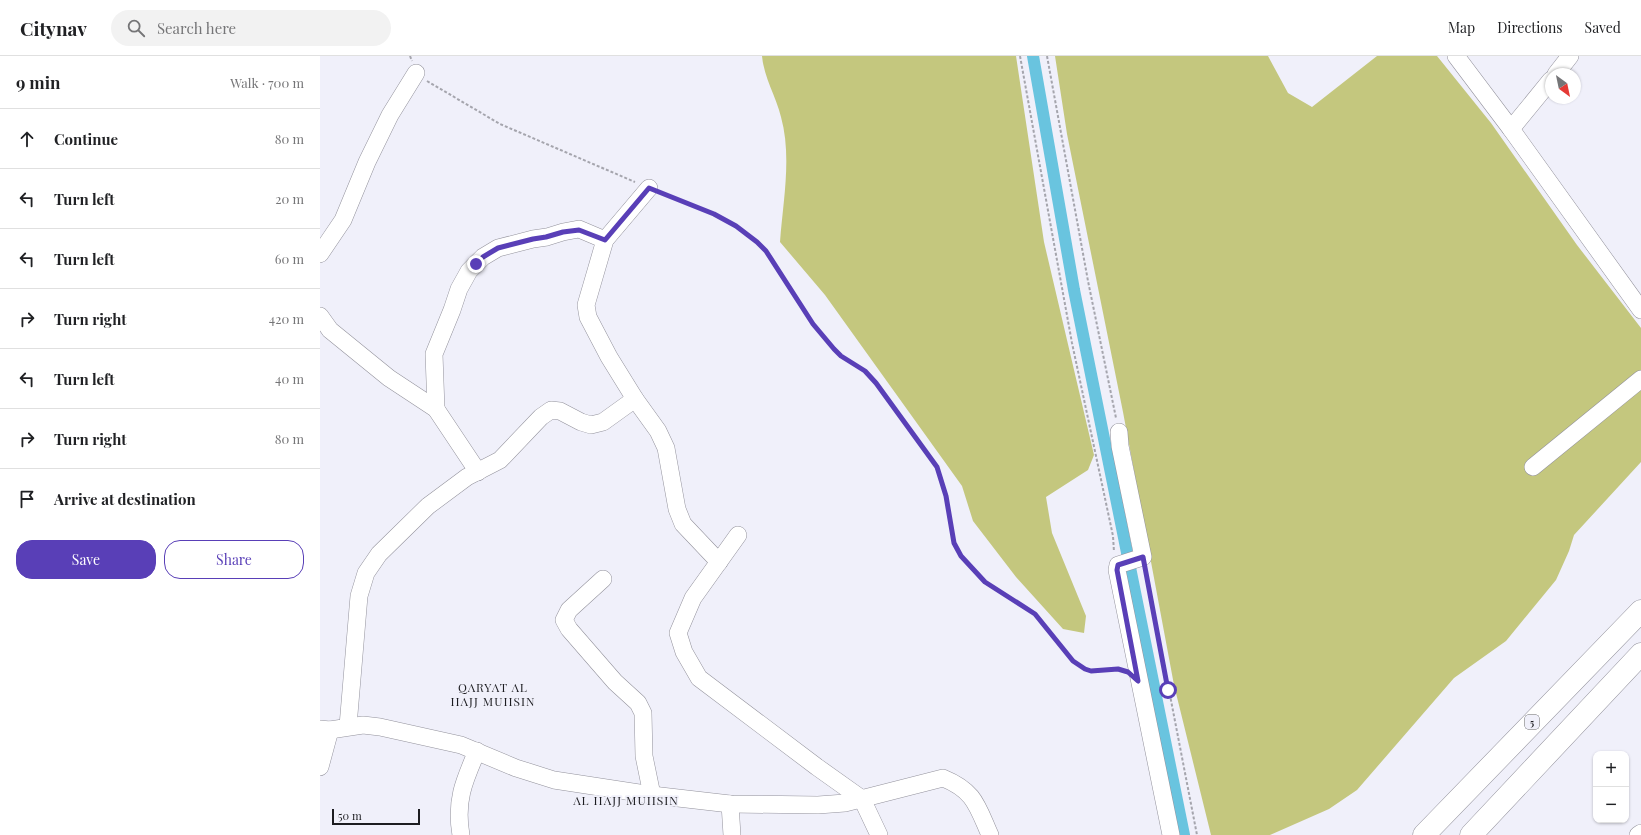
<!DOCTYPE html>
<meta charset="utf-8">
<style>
:root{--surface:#fff;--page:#f2f2f2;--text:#202124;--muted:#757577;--line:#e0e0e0;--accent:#593fb7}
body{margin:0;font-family:"Playfair Display",serif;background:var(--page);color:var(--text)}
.controls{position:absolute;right:12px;bottom:12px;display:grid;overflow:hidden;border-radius:8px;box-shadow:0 1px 3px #0004}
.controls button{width:36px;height:36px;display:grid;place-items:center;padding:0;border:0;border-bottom:1px solid var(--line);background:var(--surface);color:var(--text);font:20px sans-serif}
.compass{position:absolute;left:1225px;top:12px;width:36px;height:36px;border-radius:50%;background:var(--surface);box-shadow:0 1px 3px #0004;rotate:147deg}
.scale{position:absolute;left:12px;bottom:10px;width:88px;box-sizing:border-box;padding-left:4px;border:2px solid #1c1c20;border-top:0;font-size:11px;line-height:14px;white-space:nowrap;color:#1c1c20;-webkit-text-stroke:3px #f0f0fa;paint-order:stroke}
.stop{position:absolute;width:12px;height:12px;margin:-9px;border:3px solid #593fb7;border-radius:50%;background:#fff}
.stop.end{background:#593fb7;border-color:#fff;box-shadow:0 1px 4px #0008}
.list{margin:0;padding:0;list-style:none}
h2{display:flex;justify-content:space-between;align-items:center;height:52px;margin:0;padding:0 16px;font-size:17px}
h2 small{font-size:13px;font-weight:400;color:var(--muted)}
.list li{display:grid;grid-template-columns:26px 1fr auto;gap:12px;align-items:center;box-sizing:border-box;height:60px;padding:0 16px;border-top:1px solid var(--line)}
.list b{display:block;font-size:15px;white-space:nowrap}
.list em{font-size:13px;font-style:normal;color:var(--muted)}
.actions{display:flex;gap:8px;padding:12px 16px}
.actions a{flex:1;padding:9px 0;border:1px solid var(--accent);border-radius:16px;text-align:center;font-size:14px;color:var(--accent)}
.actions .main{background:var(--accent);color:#fff}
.icon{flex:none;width:22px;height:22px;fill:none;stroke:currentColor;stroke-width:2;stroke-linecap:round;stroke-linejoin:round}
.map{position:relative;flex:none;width:1321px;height:779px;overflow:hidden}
header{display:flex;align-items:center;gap:24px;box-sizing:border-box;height:56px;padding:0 20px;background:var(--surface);border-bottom:1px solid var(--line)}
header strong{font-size:19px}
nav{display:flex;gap:22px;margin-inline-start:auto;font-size:14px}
.search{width:280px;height:36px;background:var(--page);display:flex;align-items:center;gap:10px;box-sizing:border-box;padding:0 14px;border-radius:22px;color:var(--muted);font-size:15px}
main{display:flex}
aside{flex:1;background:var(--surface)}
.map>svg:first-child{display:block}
.forest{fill:#c4c77e}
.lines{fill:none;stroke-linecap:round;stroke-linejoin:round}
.canal{stroke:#69c4df;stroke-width:12}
.minor-casing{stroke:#93929c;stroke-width:18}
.highway-casing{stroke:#93929c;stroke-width:23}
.path{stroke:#a5a5ad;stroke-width:2;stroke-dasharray:3 2;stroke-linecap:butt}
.minor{stroke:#fff;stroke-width:17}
.highway{stroke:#fff;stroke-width:22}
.route{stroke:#593fb7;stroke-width:5}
.labels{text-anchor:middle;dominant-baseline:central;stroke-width:3.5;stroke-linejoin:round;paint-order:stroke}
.shield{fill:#f0f0fa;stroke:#5c5c61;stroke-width:1}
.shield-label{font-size:9px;font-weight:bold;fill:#1c1c20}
.quarter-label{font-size:12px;letter-spacing:1px;fill:#1c1c20;stroke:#f0f0fa}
</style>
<header>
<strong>Citynav</strong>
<div class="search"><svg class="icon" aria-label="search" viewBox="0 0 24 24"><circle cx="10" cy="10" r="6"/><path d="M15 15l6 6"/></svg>Search here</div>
<nav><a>Map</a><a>Directions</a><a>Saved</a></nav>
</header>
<main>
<aside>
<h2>9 min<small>Walk · 700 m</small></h2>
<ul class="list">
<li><svg class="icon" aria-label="ahead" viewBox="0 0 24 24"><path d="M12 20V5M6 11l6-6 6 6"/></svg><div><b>Continue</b></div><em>80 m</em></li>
<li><svg class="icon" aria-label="left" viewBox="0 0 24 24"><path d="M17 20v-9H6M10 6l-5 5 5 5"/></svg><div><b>Turn left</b></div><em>20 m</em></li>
<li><svg class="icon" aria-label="left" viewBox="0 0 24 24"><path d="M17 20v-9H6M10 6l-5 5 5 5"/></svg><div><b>Turn left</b></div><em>60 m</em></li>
<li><svg class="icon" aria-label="right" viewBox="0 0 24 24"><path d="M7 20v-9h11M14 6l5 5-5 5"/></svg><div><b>Turn right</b></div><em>420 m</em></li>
<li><svg class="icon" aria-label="left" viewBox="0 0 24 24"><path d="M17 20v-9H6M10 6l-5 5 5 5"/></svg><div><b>Turn left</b></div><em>40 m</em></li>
<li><svg class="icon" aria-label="right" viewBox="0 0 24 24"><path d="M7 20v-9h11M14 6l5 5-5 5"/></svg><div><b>Turn right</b></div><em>80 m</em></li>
<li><svg class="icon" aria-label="arrive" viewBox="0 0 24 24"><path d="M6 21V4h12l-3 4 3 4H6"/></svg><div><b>Arrive at destination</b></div></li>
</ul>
<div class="actions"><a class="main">Save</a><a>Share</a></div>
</aside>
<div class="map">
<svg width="1321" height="779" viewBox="0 0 1321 779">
<rect width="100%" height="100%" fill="#f0f0fa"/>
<g class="forest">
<path d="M442,0H696L724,186L774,399L768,414L726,441L732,477L766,560L764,577L743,573L696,521L653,465L642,430L505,239L460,186C463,145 472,101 461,61C456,40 444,22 442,0Z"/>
<path d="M735,0H948L968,37L992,51L1057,0H1117L1171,67L1257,189L1321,272V406L1254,479L1249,495L1236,524L1186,585L1134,622L1037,734L1009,753L950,779H891L854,629L803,356L747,78Z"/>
</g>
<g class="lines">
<path class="canal" d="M713,0L754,234L864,779"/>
<g class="minor-casing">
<g id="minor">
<path d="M1136,0L1191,73L1321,254"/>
<path d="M1236,18L1250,0"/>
<path d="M1191,73L1231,24"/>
<path d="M329,132L285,184L266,249L268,261L289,301L315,343L338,375L346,392L357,453L363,468L399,506"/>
<path d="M0,198L23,164L47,106L70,59L96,17"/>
<path d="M0,260L10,274L69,322L116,353L158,416"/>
<path d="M116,353L114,298L132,254L139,233L149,215L163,201L178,192L213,183L227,181L243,176L259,173L285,184"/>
<path d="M799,376L800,390L823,501L798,509L797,514L851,779"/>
<path d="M1213,411L1321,323"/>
<path d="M418,479L373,542L358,577L364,596L379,622L497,711L542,743L559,779"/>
<path d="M283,523L249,554L244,564L249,573L295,626L318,647L323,657L324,700L332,739"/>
<path d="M28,670L39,540L46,517L59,498L108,450L147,421L180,404L221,361L231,354L240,355L261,366L271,369L283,366L315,343"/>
<path d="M0,673L10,674L43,669L60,671L141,689L196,712L234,724L332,739L410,748L498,749L525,747L623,722C655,735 657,750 670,779"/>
<path d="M0,711L10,674"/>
<path d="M410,748L412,779"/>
<path d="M141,779C135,745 144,725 157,695"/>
<path d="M1318,779L1321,777"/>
</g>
</g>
<g class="highway-casing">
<g id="highway">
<path d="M1104,779L1321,555"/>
<path d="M1151,779L1321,598"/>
</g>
</g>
<g class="path">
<path d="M90,0L92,5"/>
<path d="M700,0L752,287L793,480L794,496"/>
<path d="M727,0L768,225L796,362"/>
<path d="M107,25L180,68L315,126"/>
<path d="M341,137C366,147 392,155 415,169C426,176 436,186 446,195L493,267L514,293L521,300L545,315L556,327L617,411L627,440L629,463L634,487L641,500L665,527L715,558L753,605L765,613L771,615L798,613L803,614"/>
<path d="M826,515L877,779"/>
</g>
<use href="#minor" class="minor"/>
<use href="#highway" class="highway"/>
</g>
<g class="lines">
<path class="route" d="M156,208L163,201L178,192L213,183L226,181L243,176L259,174L285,184L329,132L394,158L416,170L437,186L446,195L493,268L514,293L521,300L545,315L556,327L617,411L626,440L634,487L641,500L665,526L715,558L753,605L765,613L771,615L798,613L808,616L818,625L797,514L798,509L823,501L848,634"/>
</g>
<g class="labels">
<rect class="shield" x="1205" y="659" width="14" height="14" rx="3"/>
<g class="shield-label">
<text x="1212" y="666">5</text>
</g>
<g class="quarter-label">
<text x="173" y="631">QARYAT AL<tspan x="173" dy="14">HAJJ MUHSIN</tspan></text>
<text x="306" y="744">AL HAJJ MUHSIN</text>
</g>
</g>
</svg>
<div class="controls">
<button>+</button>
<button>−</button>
</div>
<svg class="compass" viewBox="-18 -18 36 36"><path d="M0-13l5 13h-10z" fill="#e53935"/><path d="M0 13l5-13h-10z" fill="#757577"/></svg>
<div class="scale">50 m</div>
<div class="stop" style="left:848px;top:634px"></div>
<div class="stop end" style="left:156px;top:208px"></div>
</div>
</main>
